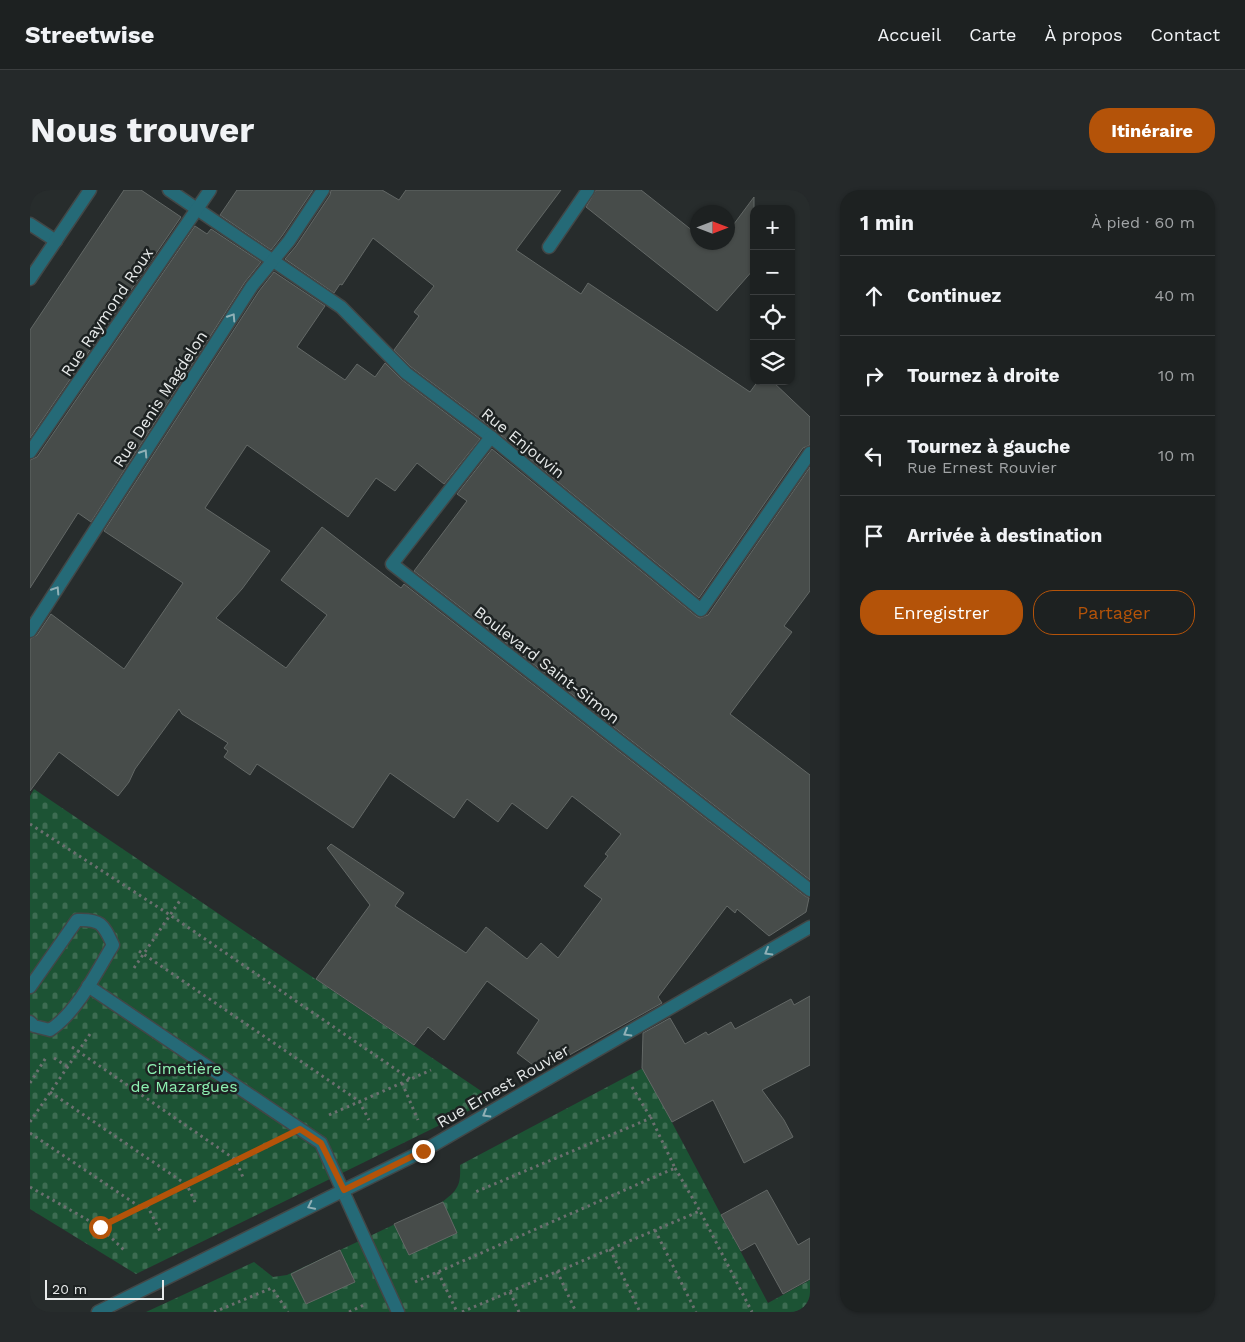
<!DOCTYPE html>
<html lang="fr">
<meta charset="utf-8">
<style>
:root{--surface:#1d2121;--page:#25292a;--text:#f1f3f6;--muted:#a0a3a5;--line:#3b3e3f;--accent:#b45309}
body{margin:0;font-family:"Work Sans",sans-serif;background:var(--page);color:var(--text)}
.controls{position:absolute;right:15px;top:15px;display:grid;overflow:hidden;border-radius:10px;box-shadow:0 1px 4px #0004}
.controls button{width:45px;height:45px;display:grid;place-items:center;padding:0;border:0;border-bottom:1px solid var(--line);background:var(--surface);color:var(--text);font:25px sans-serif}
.compass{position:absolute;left:660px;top:15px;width:45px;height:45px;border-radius:50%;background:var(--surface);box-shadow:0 1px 4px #0004;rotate:90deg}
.scale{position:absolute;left:15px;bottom:12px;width:119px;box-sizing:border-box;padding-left:5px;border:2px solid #e7eaea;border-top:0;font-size:14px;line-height:18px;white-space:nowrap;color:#e7eaea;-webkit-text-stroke:4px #1d2222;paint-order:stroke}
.stop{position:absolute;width:15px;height:15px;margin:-11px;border:4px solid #b45309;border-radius:50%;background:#fff}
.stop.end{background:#b45309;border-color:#fff;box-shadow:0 1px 5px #0008}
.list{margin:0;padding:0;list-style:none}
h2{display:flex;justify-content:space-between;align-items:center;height:65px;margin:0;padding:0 20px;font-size:21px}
h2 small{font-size:16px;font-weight:400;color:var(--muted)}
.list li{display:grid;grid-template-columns:32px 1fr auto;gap:15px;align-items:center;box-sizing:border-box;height:80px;padding:0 20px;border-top:1px solid var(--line)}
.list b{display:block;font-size:19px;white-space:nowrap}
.list p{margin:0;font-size:16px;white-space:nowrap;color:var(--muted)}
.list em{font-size:16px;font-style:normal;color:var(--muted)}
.actions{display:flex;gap:10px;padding:15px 20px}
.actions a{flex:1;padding:11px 0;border:1px solid var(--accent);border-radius:20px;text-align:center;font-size:18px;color:var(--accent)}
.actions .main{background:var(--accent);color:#fff}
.icon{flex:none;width:28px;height:28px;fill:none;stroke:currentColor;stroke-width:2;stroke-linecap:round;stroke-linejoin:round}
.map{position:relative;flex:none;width:780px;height:1122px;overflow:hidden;border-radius:20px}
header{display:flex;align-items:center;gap:30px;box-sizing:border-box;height:70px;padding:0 25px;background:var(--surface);border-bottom:1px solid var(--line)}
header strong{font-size:24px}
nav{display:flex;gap:28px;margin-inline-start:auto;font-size:18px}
.intro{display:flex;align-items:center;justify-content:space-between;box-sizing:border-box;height:120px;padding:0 30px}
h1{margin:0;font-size:35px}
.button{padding:12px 22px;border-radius:20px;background:var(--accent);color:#fff;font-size:18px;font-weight:700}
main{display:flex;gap:30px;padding:0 30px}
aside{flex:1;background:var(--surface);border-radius:20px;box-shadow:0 1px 4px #0004}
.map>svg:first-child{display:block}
.cemetery{fill:url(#cemetery-stones)}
.building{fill:#474c4a;stroke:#636866}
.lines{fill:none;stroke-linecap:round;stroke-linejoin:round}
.service-casing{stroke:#424747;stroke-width:15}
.minor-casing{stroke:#424747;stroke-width:15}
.path{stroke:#6b6f6f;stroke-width:3;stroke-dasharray:2.5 4;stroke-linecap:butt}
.service{stroke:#256a77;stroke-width:12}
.minor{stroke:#256a77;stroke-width:12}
.oneway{stroke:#90b0b6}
.route{stroke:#b45309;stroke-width:6}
.labels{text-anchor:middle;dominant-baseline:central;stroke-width:5;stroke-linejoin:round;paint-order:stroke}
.street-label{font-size:16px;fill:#e7eaea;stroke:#1d2222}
.park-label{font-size:16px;fill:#8defb1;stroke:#1d2222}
</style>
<header>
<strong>Streetwise</strong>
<nav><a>Accueil</a><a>Carte</a><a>À propos</a><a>Contact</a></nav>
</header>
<div class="intro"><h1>Nous trouver</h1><a class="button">Itinéraire</a></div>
<main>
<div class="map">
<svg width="780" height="1122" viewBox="0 0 780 1122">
<defs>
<pattern id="cemetery-stones" width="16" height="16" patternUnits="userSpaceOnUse" patternTransform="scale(1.25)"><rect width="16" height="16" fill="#1c5334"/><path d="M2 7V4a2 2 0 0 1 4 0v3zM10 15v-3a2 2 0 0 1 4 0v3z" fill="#3d6c52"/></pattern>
</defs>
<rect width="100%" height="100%" fill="#272c2c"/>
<g class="cemetery">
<path d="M4,599L463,909L106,1084L0,1019V606Z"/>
<path d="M613,878L738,1113L780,1090V1122H116L224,1072L243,1087L257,1085L412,1012C428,1000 431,995 430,975Z"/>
</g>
<g class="building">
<path d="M94,0H111L151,27L0,248V140Z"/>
<path d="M207,0H283L252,46L241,60L190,25Z"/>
<path d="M301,0H352L369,10L376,0H531L486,60L551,104L558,93L720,202L728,191H742L780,227V255L773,258L669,408L466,241L381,177L364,160L389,126L384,122L404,96L343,48L312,95L310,94L304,103L255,69L266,56L300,5Z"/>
<path d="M566,0H611L668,45V52H677L685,59L689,52H698V42L724,7V79L687,121L556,17Z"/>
<path d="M165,36L177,44L181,39L231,72L215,92L61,332L48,323L0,398V270L7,267Z"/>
<path d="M244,82L295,116L267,157L315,190L327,174L345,187L355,173L371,189L450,249L414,294L387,273L365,301L346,288L318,327L217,255L175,318L240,361L212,399L186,428L256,478L297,425L251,390L292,337L371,398L374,394L775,706L779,708L776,722L739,746L707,719L705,723L697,716L628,807L632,813L511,881L487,863L509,830L457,791L414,850L398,837L384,855L286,789L340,715L297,658L301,654L374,703L365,716L436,763L456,737L497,769L511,753L528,768L572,709L554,696L578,666L575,664L591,644L542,606L517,639L482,613L468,632L437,609L424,628L360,583L323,638L227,574L220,585L194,567L198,561L194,558L198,553L152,524L149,519L105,579L99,592L88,606L29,562L0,601V449L7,445L21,424L94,479L153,393L74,341L229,101Z"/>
<path d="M462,259L666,426L670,428L678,425L780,277V401L754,436L762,442L700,524L780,585V690L384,381L437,311L427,304Z"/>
<path d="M780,806V875L732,900L754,930L763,947L714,973L683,910L642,932L612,878L613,843L640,828L655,854L676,842L678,845L701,832L705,839L761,809L764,815Z"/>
<path d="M737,1000L768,1055L780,1048V1089L753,1104L725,1053L711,1061L691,1025Z"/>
<path d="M413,1012L427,1043L379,1065L364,1034Z"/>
<path d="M310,1060L325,1092L276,1114L261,1084Z"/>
</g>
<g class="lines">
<g class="service-casing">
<g id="service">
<path d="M58,796L291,953L368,1122"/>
<path d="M0,797L47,730C71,729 73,734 83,755C65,784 48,821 20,840L4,836L0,832"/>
</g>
</g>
<g class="minor-casing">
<g id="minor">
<path d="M139,0L311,117L376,183L461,247L671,420L780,263"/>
<path d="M0,34L26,51"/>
<path d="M519,57L558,0"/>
<path d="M0,89L60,0"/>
<path d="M461,247L362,374L780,700"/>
<path d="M0,262L180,0"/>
<path d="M0,441L222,96L259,51L293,0"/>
<path d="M68,1122L393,961L780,737"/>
</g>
</g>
<g class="path">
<path d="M0,634L140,725L380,889"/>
<path d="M109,761L329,911L339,930"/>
<path d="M104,778L151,709"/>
<path d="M42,857L206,970L214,990"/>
<path d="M24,868L38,877"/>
<path d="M0,893L17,866"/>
<path d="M372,893L388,930"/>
<path d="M602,897L621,928"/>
<path d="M20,902L157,995L166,1014"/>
<path d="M299,925L401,880"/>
<path d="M0,932L60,844"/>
<path d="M0,943L110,1017"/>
<path d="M645,978L670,1021"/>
<path d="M0,997L70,1037L95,1061"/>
<path d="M117,1015L131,1043"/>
<path d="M70,1037L241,953"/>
<path d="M625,1040L666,1122"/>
<path d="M580,1059L610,1122"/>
<path d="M527,1081L546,1122"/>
<path d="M408,1082L427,1122"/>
<path d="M385,1092L645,978L621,928L443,1003"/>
<path d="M480,1102L489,1122"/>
<path d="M184,1122L242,1098L258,1122"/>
<path d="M319,1122L334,1115"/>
<path d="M432,1122L670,1021L722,1122"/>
</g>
<use href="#service" class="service"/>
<use href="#minor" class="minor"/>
</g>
<defs><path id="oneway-chevron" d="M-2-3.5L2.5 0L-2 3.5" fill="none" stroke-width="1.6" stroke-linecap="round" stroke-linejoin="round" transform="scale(1.25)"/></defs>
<g class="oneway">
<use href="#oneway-chevron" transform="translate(202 127) rotate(-57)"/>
<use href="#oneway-chevron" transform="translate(114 263) rotate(-57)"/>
<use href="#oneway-chevron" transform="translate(26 400) rotate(-57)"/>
<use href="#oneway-chevron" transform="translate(738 762) rotate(150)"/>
<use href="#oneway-chevron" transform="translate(597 843) rotate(150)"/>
<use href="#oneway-chevron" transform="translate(456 924) rotate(150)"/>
<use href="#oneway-chevron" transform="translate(281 1016) rotate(154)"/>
</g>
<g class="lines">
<path class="route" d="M70,1037L270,939L291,953L314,1000L393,961"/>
</g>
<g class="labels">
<g class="street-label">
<text transform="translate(77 122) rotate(-56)">Rue Raymond Roux</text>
<text transform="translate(130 209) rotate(-57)">Rue Denis Magdelon</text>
<text transform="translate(493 253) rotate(39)">Rue Enjouvin</text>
<text transform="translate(517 475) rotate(38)">Boulevard Saint-Simon</text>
<text transform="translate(473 896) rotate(-30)">Rue Ernest Rouvier</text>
</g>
<g class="park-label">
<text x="154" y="878">Cimetière<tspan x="154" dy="18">de Mazargues</tspan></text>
</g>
</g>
</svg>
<div class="controls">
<button>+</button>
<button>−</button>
<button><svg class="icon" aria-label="locate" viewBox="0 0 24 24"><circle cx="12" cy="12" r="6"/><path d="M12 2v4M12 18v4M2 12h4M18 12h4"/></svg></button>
<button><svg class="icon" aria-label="layers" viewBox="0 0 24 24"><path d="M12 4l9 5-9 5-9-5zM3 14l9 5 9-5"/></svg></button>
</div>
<svg class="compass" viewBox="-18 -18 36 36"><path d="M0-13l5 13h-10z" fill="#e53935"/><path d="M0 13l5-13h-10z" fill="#a0a3a5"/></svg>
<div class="scale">20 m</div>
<div class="stop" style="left:70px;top:1037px"></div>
<div class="stop end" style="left:393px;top:961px"></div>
</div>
<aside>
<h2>1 min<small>À pied · 60 m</small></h2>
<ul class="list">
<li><svg class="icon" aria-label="ahead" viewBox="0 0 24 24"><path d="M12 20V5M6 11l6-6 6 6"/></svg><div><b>Continuez</b></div><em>40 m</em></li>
<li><svg class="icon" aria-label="right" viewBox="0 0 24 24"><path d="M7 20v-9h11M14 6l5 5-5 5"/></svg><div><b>Tournez à droite</b></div><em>10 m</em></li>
<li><svg class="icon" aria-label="left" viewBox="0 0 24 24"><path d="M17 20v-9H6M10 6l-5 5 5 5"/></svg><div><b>Tournez à gauche</b><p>Rue Ernest Rouvier</p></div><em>10 m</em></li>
<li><svg class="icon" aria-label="arrive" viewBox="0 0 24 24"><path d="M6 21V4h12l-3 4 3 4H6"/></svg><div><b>Arrivée à destination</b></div></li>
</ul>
<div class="actions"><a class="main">Enregistrer</a><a>Partager</a></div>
</aside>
</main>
